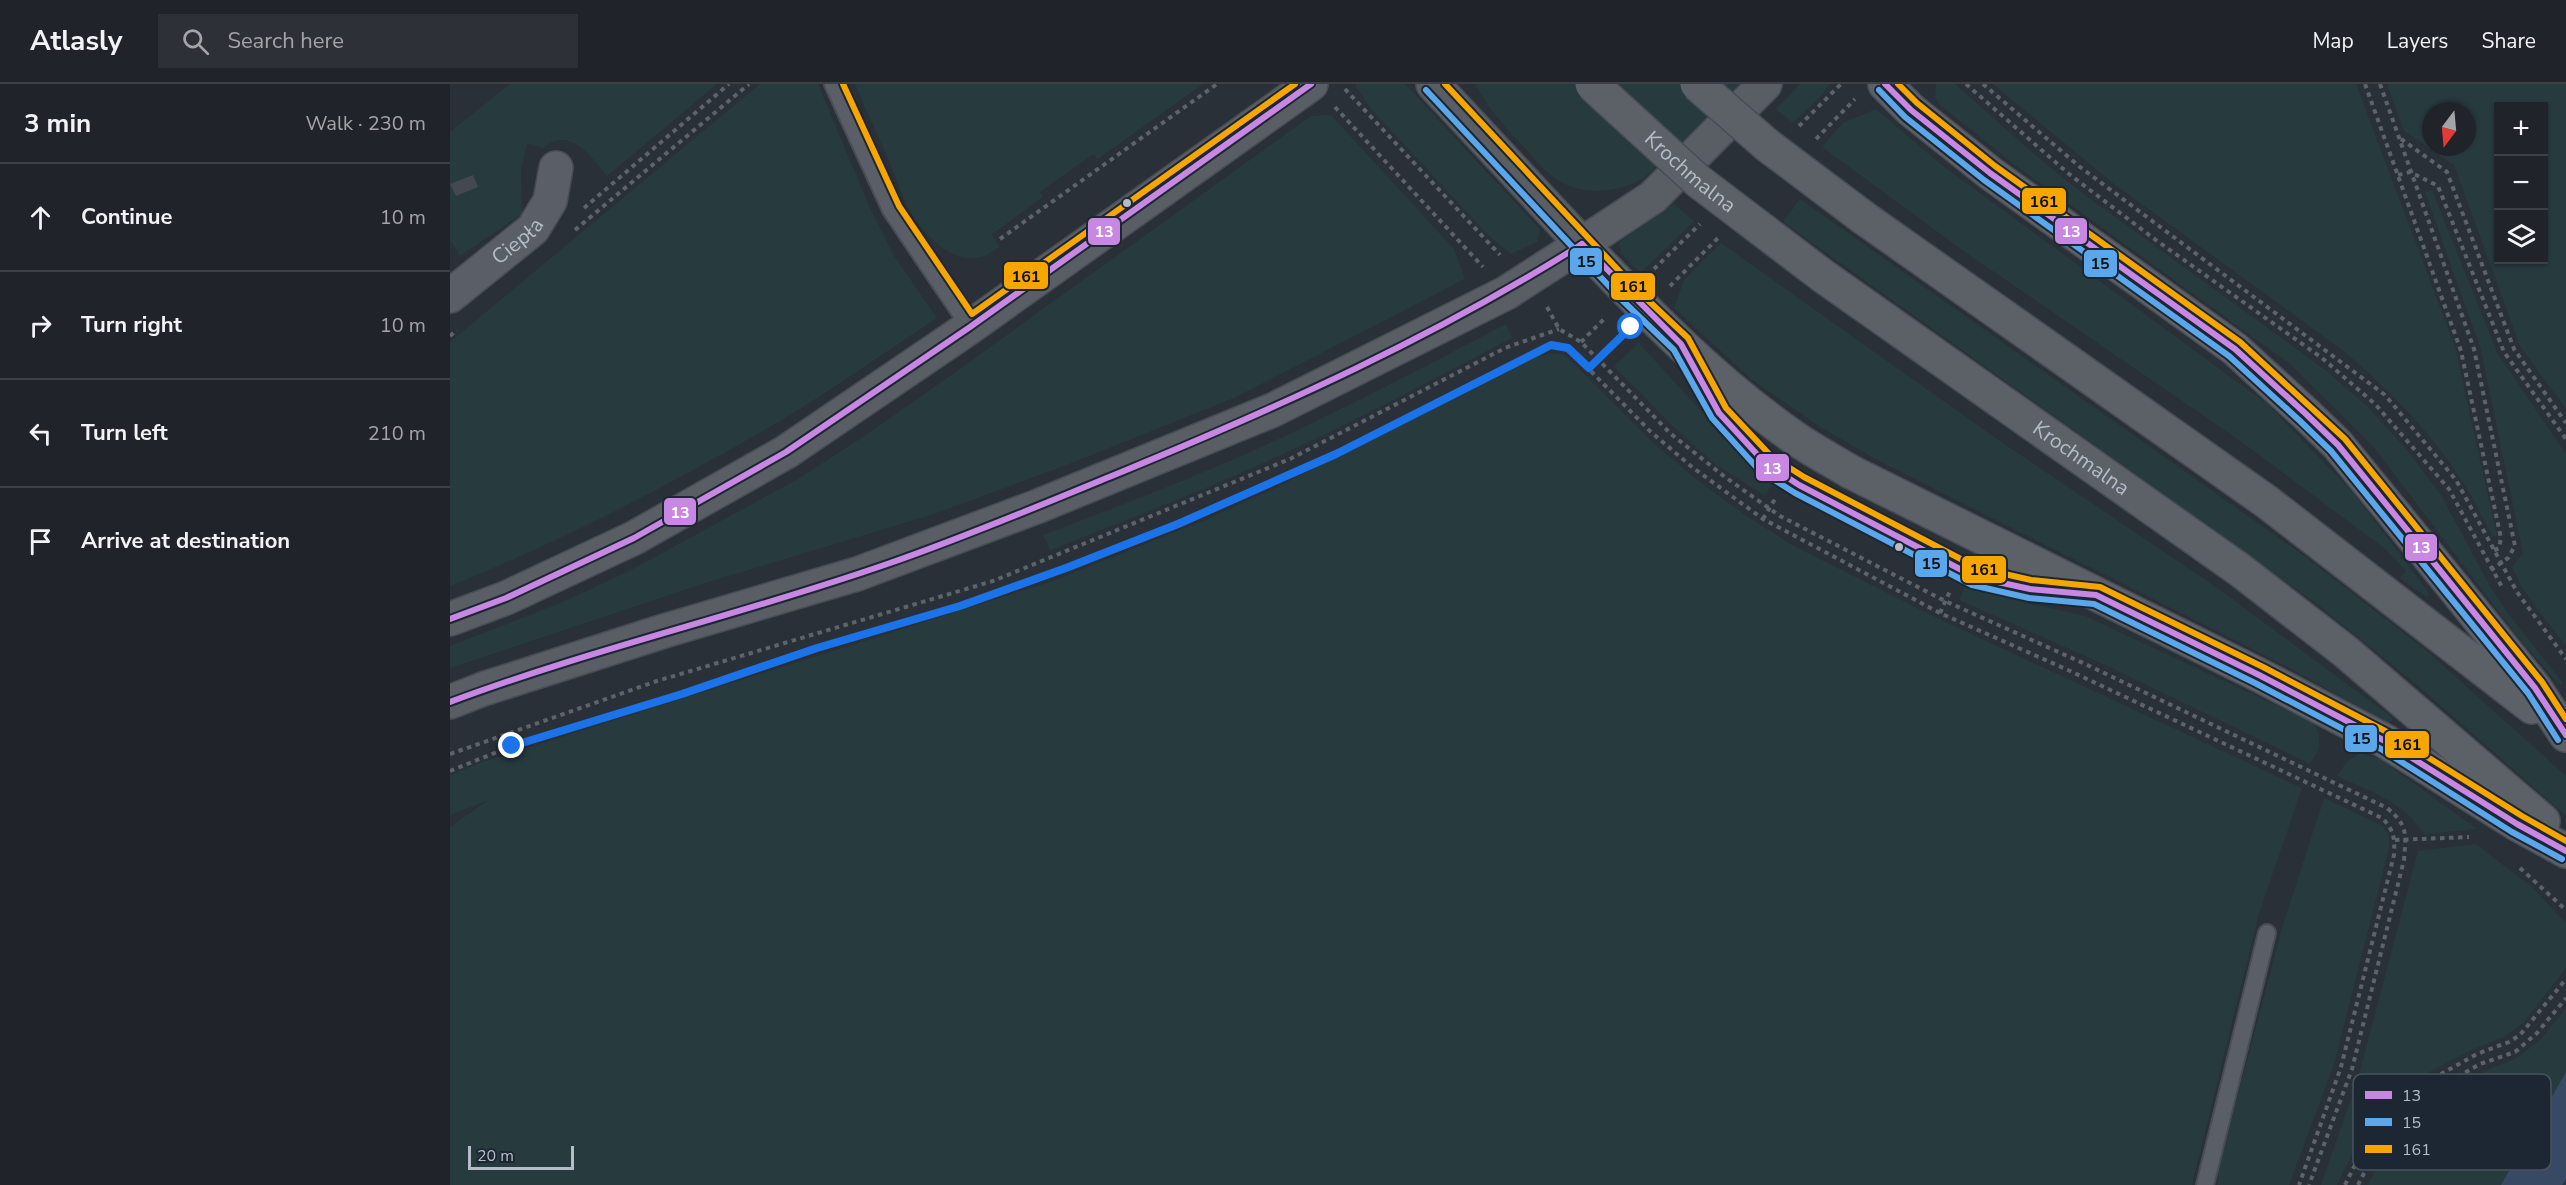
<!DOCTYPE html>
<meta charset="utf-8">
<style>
:root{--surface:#20242a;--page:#2d3036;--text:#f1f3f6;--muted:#a2a4a8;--line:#3d4147}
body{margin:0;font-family:"Nunito Sans",sans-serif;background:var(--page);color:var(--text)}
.controls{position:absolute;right:18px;top:18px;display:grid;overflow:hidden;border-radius:0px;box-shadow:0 2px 4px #0004}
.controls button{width:54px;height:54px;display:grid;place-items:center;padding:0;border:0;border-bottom:2px solid var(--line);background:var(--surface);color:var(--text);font:30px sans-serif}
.compass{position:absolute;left:1972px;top:18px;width:54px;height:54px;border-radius:50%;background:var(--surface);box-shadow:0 2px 4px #0004;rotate:196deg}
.scale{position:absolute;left:18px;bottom:15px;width:106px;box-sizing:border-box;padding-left:6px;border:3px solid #b4bcc9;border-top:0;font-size:16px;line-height:21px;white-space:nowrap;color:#b4bcc9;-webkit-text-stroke:4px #1d2633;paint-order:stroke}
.stop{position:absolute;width:18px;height:18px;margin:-14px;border:4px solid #1a73e8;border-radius:50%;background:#fff}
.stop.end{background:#1a73e8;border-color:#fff;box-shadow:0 2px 6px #0008}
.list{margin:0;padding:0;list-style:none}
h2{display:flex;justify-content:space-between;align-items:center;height:78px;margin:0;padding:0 24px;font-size:26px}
h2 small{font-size:20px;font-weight:400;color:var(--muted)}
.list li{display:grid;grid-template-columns:39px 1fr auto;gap:18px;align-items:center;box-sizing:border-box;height:108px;padding:0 24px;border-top:2px solid var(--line)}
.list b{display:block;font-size:22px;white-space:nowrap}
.list em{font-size:20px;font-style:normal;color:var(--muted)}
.icon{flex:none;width:33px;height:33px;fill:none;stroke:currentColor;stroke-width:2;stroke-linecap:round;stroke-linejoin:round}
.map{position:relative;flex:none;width:2116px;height:1101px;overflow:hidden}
header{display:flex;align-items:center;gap:36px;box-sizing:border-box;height:84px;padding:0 30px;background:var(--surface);border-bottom:2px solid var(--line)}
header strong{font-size:28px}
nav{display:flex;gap:33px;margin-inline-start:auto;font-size:21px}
.search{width:420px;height:54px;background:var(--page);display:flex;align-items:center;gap:15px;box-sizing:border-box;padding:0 21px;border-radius:0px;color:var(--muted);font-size:22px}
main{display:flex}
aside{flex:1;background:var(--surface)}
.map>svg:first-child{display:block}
.green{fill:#273a3e;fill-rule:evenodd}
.water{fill:#384963}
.building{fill:#444950}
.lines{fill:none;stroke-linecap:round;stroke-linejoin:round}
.lane-casing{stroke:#484c53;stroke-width:20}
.street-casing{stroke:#484c53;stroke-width:36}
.secondary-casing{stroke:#484c53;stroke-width:36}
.primary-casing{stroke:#484c55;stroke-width:36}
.path{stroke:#5d636a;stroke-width:4;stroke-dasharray:4.5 4.5;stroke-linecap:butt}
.lane{stroke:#5a5e66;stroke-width:16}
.street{stroke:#5a5e66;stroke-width:33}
.secondary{stroke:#595d64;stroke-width:33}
.primary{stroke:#5c6168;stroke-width:33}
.primary-bridge-casing{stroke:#484c55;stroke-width:36;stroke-linecap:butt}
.primary-bridge{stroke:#5c6168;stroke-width:33}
.bus-1-casing{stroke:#1d2633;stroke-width:10}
.bus-2-casing{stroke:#1d2633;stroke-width:10}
.bus-3-casing{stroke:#1d2633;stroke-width:10}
.bus-1{stroke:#c787e3;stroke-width:6}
.bus-2{stroke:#5aa8eb;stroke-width:6}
.bus-3{stroke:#f7a600;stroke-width:6}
.route{stroke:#1a73e8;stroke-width:8}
.bus-dot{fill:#b4bcc9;stroke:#1d2633;stroke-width:2}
.labels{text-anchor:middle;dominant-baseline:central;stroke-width:4.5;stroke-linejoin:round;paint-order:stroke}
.street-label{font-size:21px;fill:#b4bcc9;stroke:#1d2633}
.key{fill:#1d2633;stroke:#4a5360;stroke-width:1.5}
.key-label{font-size:16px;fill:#b4bcc9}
.line-badge{stroke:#1d2633;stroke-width:2}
.badge-label{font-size:16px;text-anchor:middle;font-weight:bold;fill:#fff}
.pale-badge-label{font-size:16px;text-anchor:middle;font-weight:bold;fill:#111}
</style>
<header>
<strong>Atlasly</strong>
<div class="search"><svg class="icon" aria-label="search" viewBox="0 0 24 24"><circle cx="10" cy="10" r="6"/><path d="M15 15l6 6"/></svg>Search here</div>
<nav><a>Map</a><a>Layers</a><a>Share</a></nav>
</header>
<main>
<aside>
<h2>3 min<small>Walk · 230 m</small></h2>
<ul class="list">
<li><svg class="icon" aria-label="ahead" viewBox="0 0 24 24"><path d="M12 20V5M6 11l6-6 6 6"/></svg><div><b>Continue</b></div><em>10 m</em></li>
<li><svg class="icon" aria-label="right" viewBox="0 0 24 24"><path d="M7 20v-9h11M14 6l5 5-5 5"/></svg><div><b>Turn right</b></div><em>10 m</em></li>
<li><svg class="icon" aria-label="left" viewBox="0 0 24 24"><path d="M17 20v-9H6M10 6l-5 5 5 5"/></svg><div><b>Turn left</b></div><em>210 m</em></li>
<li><svg class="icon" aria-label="arrive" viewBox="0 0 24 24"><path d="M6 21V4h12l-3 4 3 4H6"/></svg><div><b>Arrive at destination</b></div></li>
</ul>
</aside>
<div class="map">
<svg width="2116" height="1101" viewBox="0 0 2116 1101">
<rect width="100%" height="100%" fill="#2a3038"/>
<g class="green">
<path d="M60,0H267L157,92C141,73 120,41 93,64L77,59L71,87L72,130L10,172L0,156V48Z"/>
<path d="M310,0H368L419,122L444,172L487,234C435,268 384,305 330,337C224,399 115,456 0,502V258Z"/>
<path d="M405,0H753L648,75L643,70L590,108L593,113L542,150L549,163C516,191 483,162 463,132C452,114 445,91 437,72C426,48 415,24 405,0Z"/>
<path d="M906,0H955L1086,141L1090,147L1087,158L1061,170L1039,152L921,25L905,1Z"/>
<path d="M1025,0H1289L1284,7L1194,94C1167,109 1134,113 1106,95C1094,87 1083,73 1073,62C1054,43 1038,24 1025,0Z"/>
<path d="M1350,0H1380L1373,10L1343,39L1326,25Z"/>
<path d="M1486,0H1505L1590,75L1635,111L1878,288L1917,322L1957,366L1991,411L2041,504L2060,532L2113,599L2110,601L2070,556L1923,362L1840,280L1565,81L1489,20L1485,12Z"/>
<path d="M1543,0H1906L2005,263L2047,452H2042C2032,433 2023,413 2011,395C1980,347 1934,301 1891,265L1664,100Z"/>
<path d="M1937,0H2116V325L2070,262L2004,81L1954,47ZM2048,22H2094V176H2048ZM1981,27H2017V63H1981Z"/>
<path d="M1426,25L1493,82L1816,319L1902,407L1979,509L1978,513H1976L1950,494L1956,487L1934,464L1789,356L1515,168L1372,63L1393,39Z"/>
<path d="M881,31L1004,165L1015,195L784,314L619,380L484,430L252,500L0,584V562L113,518L181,486L348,395L416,351L504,289L861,32Z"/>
<path d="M1982,106L2048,270L2116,370V562C2096,536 2075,513 2062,483L2073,470L2031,266L1975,108Z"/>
<path d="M1350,115L1853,471L1977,567L2116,692V732L1973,606L1867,520L1333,138Z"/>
<path d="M1224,120L1244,137L1190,189L1171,169L1169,161L1171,157Z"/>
<path d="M1271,159L1547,355L1766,503L1943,634L1938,640L1842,585L1429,377L1369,342L1302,296L1224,224L1234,196Z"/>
<path d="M1056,240L1062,254C986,294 909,335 831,371C755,406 677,436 600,466L593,451C669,422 746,393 820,359C900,322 978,281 1056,240Z"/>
<path d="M1189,259L1283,362L1323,398L1315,412L1264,379L1223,342L1164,282Z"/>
<path d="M1100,269L1113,270L1118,274L1201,357L1246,395L1292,429L1342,461L1489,535L1852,704L1808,833L1742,1101H0V743L37,717L0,731V691L33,678L600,498L753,437L825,404L1086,273Z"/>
<path d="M1516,500L1564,516L1635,532L1864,639C1873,658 1871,663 1860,680L1651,579L1509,516Z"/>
<path d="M1910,669L1930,675L2027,745L1976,750C1967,743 1962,733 1954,727C1934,711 1909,702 1887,692L1897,677Z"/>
<path d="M1874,714L1933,742L1939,753V764L1884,980L1839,1101H1767L1770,1079L1832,844Z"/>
<path d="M2026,760L2082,803L2116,839V884L2074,938L2054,953L2021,966L1929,1015L1887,1101H1871L1907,998L1968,767Z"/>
<path d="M2116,924V1101H1918L1951,1037L2040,985L2067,974L2092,954Z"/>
</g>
<path class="water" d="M2116,988V1095L2112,1101H2051Z"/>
<path class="building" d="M23,91L28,103L6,112L0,100Z"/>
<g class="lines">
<g class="lane-casing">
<g id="lane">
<path d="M383,0L441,126L520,243"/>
<path d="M1246,287L1269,329L1315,379L1349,401L1525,493L1580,505L1625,509"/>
<path d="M1755,1101L1817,849"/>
</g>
</g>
<g class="street-casing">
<g id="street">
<path id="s1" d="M0,212L83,145L100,117L106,84"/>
</g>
</g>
<g class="secondary-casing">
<g id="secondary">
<path d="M983,0L1132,160"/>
<path d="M0,535L56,514L184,454L336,368L520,243L861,0"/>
<path d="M0,618L33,605L214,547L407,490L586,423L823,326L1056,209L1132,160L1203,113L1315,0"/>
</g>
</g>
<g class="primary-casing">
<g id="primary">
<path d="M1435,0L1461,26L1540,89L1785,265L1856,330L1888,361L1980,474L2085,604L2116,651"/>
<path d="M1414,134L1817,418L2082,623"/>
<path d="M1132,160C1197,229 1264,297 1342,352C1360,365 1381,376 1401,388L1809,591L1935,657L2067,740L2116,767"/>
<path id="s2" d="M1373,192L1790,486L1896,568L2093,737"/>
</g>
</g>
<g class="path">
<path d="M1516,0L1619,90L1703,154L1872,274L1925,320L1999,405L2053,505"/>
<path d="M1533,0L1630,83L1935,311L2006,396L2067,508L2116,575"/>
<path d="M1915,0L2011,267L2051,454L2049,464L2043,467"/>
<path d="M1930,0L2024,265L2065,462L2058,474L2041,486"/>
<path d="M895,5L1050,171"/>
<path d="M885,23L1033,183"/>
<path d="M1349,42L1391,0"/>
<path d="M1366,55L1405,15"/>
<path d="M1951,55L1997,88L2064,265L2116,339"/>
<path d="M1948,91L1960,88L1988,102L2054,268L2116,355"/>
<path d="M134,124L279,0"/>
<path d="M125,146L299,0"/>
<path d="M550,155L767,0"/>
<path d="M1204,185L1250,140"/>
<path d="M1220,202L1268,154"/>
<path d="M1097,223L1109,245L1131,258L1221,350L1275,393L1330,432L1495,517L1633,579L1937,724C1958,741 1956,750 1954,776L1902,985L1859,1101"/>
<path d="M0,252L7,246"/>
<path d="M1131,258L1156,233"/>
<path d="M1139,284L1173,251"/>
<path d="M1313,435L1325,415"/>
<path d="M1490,529L1500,507"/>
<path d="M0,670L207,597L543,497L840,375L1055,264L1109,245"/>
<path d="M0,687L62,662L232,610L367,564L510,522L616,484L728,440L886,370L1101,261L1118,264L1201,348L1242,383L1313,435L1490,529L1618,586L1932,734C1944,746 1945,754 1944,771L1891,983L1849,1101"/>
<path d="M1945,756L2019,753"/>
<path d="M2070,784L2116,826"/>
<path d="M1895,1101L1935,1021L2027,970L2059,958L2070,951L2116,895"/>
<path d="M1908,1101L1944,1030L2030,980L2065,968L2087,949L2116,914"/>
</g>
<use href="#lane" class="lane"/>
<use href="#street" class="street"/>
<use href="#secondary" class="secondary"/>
<use href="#primary" class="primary"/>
<g class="primary-bridge-casing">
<g id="primary-bridge">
<path id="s3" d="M1142,0L1248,97L1373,192"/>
<path d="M1247,0L1317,61L1414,134"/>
</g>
</g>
<use href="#primary-bridge" class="primary-bridge"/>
<g class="bus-1-casing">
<g id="bus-1">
<path d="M1435,0L1461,26L1540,89L1785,265L1856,330L1888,361L1980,474L2085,604L2116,651"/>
<path d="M1132,160L1231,260L1269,329L1315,379L1349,401L1525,493L1580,505L1646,511L1809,591L1935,657L2067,740L2116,767"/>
<path d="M0,535L56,514L184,454L336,368L520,243L861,0"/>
<path d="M0,618C144,564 295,530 440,479C518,452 593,420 669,389C829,323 985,253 1132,160"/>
</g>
</g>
<g class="bus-2-casing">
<g id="bus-2">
<path d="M976,6L1172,216L1224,266L1262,334L1310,387L1345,409L1522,501L1579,514L1644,520L1805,599L1931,665L2062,748L2112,775"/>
<path d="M1429,6L1455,33L1534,96L1779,272L1850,337L1881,367L1973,480L2078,609L2108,656"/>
</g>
</g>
<g class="bus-3-casing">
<g id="bus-3">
<path d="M393,0L449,122L522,230L845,0"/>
<path d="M995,0L1185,204L1238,254L1276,324L1321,372L1354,393L1528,484L1581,496L1650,503L1813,583L1939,649L2072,732L2116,757"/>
<path d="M1448,0L1467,19L1545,82L1790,258L1895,355L2092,598L2116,635"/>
</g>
</g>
<use href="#bus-1" class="bus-1"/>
<use href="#bus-2" class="bus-2"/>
<use href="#bus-3" class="bus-3"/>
</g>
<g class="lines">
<path class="route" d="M62,662L232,610L367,564L510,522L616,484L728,440L886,370L1101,261L1118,264L1139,284L1181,243"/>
</g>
<g class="bus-dot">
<circle cx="677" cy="119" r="5"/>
<circle cx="1449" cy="463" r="5"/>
</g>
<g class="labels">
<g class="street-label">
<text stroke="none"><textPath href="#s3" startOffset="132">Krochmalna</textPath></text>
<text stroke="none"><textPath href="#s1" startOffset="87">Ciepła</textPath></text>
<text stroke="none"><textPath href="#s2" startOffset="316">Krochmalna</textPath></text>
</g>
</g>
<rect x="1903" y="990" width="198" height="96" rx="9" class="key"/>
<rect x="1915" y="1007" width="27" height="8" fill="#c787e3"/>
<rect x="1915" y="1034" width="27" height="8" fill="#5aa8eb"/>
<rect x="1915" y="1061" width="27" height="8" fill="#f7a600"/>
<g class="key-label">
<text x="1952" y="1017">13</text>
<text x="1952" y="1044">15</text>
<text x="1952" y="1071">161</text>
</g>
<g class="line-badge">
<rect x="1571" y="103" width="46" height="28" rx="6" fill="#f7a600"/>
<rect x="1604" y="133" width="34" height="28" rx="6" fill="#c787e3"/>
<rect x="637" y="133" width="34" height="29" rx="6" fill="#c787e3"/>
<rect x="1119" y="163" width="34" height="29" rx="6" fill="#5aa8eb"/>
<rect x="1633" y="165" width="35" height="29" rx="6" fill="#5aa8eb"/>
<rect x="553" y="177" width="46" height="29" rx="6" fill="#f7a600"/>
<rect x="1160" y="188" width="46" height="29" rx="6" fill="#f7a600"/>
<rect x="1305" y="369" width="35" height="29" rx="6" fill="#c787e3"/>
<rect x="213" y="413" width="34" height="29" rx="6" fill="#c787e3"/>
<rect x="1954" y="449" width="34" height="29" rx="6" fill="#c787e3"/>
<rect x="1464" y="465" width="34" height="29" rx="6" fill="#5aa8eb"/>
<rect x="1511" y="471" width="46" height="29" rx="6" fill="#f7a600"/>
<rect x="1894" y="640" width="34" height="29" rx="6" fill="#5aa8eb"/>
<rect x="1934" y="646" width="46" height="29" rx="6" fill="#f7a600"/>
</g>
<g class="badge-label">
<text x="1621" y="153">13</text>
<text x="654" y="153">13</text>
<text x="1322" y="390">13</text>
<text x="230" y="434">13</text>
<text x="1971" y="469">13</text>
</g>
<g class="pale-badge-label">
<text x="1594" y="123">161</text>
<text x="1136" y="183">15</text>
<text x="1650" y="185">15</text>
<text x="576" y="198">161</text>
<text x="1183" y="208">161</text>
<text x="1481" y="485">15</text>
<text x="1534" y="491">161</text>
<text x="1911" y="660">15</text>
<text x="1957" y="666">161</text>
</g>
</svg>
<div class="controls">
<button>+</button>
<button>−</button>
<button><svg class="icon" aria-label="layers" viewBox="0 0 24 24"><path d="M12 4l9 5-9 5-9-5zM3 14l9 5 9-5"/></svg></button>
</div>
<svg class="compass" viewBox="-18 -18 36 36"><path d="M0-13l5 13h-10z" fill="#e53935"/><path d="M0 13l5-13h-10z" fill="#a2a4a8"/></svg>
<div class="scale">20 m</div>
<div class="stop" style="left:1181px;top:243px"></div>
<div class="stop end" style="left:62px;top:662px"></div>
</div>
</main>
